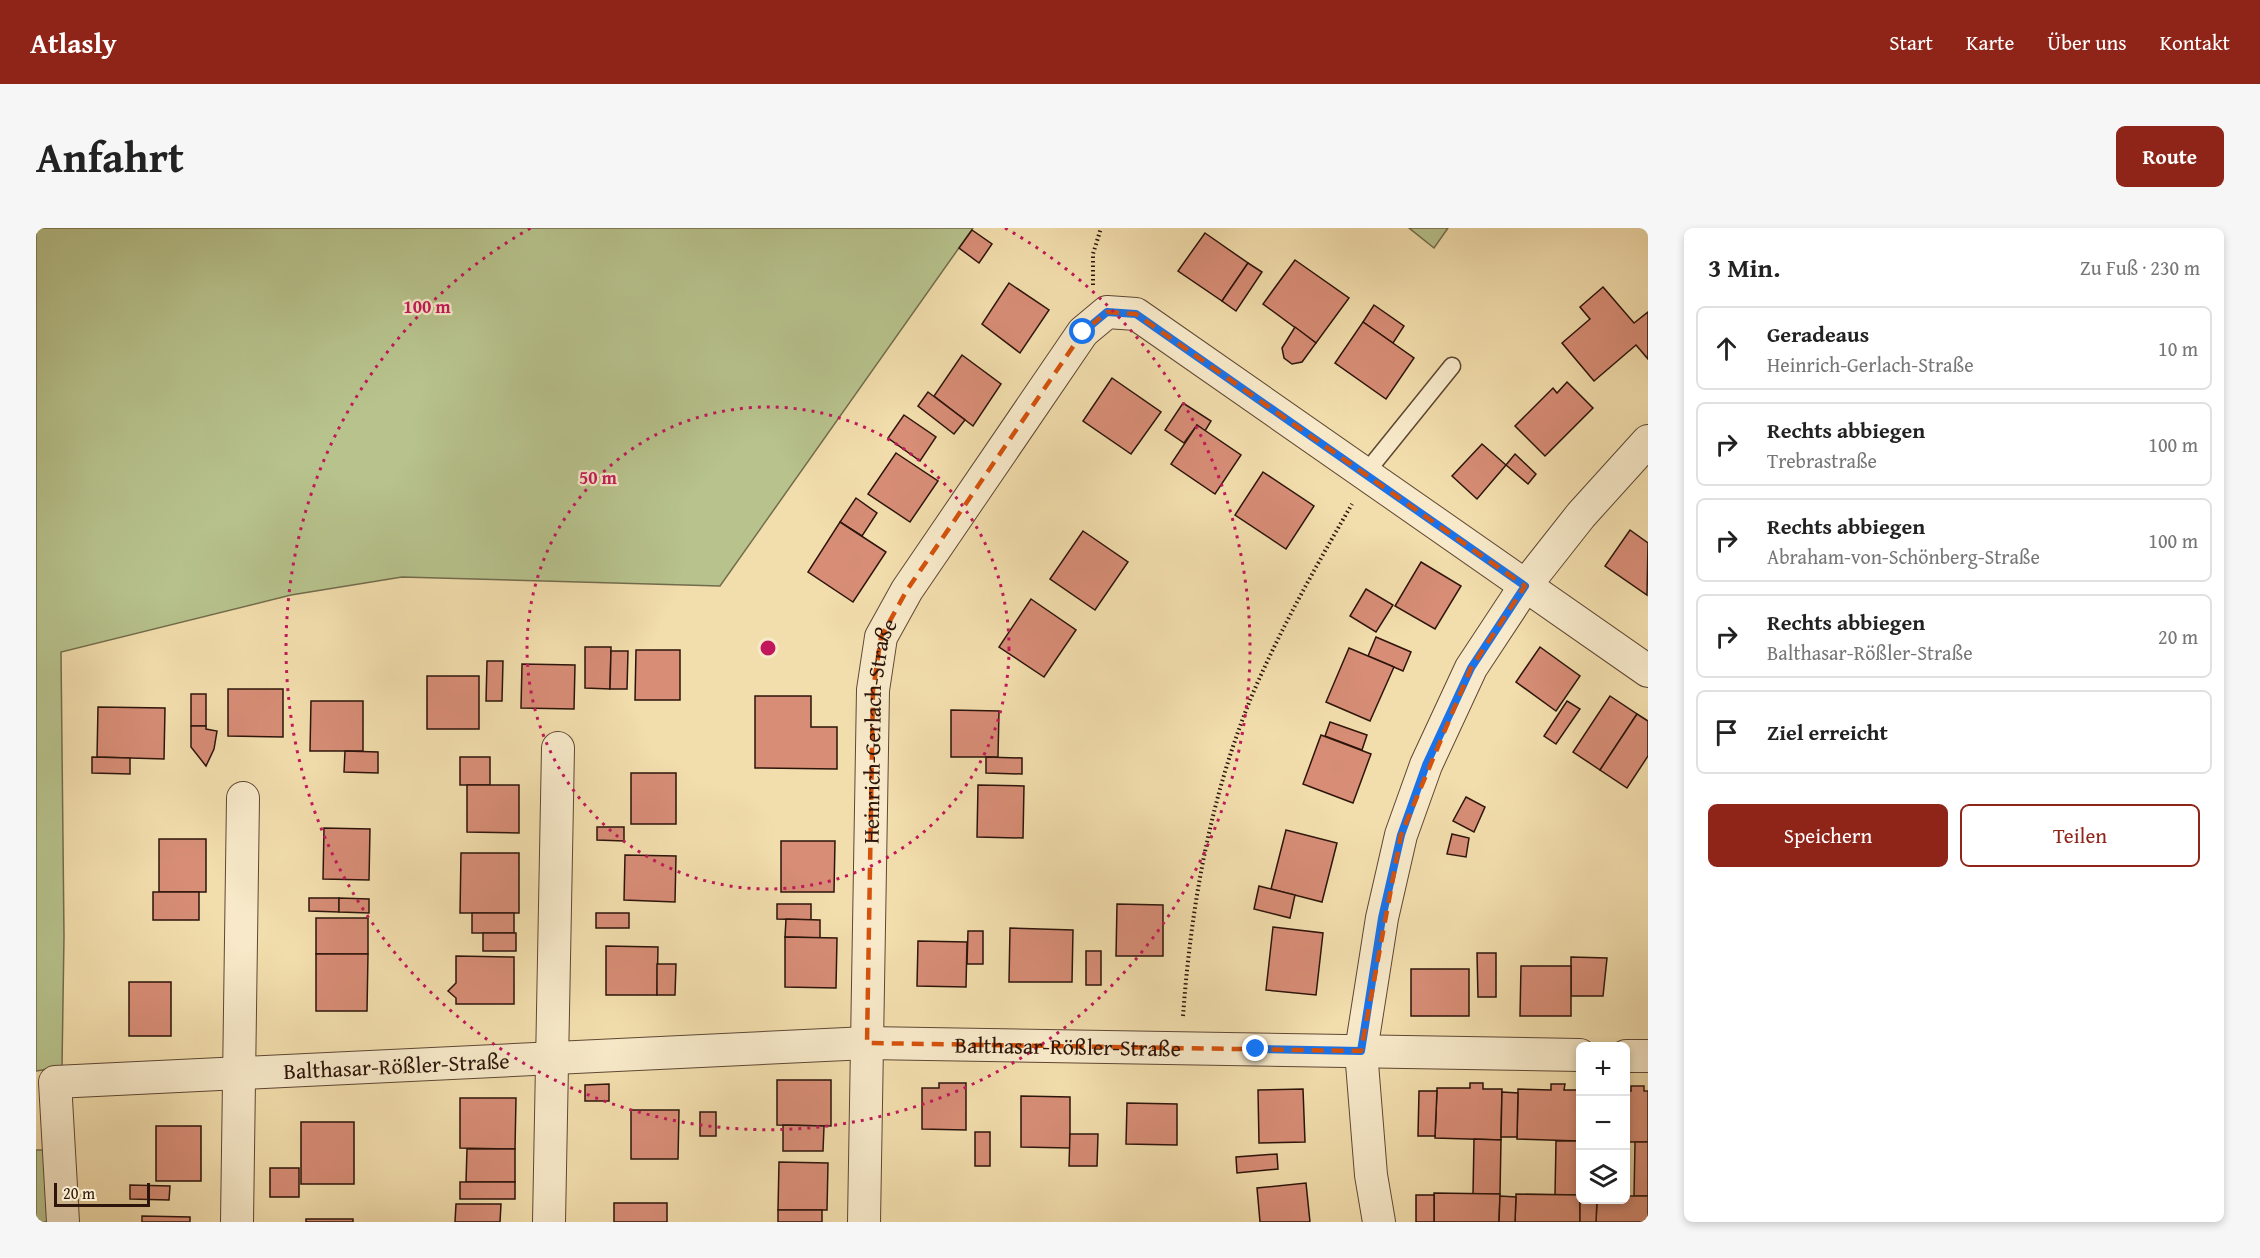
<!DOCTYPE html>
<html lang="de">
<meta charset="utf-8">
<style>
:root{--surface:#fff;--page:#f6f6f6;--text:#222;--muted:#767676;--line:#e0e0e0;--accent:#8f2418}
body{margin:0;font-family:"Gentium Book Plus",serif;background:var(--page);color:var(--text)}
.controls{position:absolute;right:18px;bottom:18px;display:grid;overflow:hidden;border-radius:9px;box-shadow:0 3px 9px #0003}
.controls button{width:54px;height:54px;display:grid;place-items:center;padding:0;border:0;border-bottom:2px solid var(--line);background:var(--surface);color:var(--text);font:30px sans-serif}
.scale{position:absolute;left:18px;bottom:15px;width:96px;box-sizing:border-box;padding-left:6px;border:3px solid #2d150b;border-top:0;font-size:16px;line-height:21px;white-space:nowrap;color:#2d150b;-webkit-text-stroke:4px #f7e9c9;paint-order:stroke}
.stop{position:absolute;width:18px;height:18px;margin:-14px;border:4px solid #1a73e8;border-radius:50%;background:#fff}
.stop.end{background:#1a73e8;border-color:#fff;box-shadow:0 2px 6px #0008}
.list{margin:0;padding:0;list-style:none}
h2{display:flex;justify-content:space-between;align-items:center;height:78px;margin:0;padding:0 24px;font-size:26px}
h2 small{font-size:20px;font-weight:400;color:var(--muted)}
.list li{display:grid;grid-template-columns:39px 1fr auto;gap:18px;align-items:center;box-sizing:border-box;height:84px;margin:0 12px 12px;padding:0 12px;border:2px solid var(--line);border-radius:9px}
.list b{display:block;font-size:22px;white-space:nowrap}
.list p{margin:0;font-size:20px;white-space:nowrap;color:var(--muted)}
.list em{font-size:20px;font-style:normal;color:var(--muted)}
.actions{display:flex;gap:12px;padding:18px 24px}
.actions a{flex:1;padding:14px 0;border:2px solid var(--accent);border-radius:9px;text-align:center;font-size:21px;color:var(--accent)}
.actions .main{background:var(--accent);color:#fff}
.icon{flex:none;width:33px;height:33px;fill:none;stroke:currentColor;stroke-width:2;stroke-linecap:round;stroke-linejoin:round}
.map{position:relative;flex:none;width:1612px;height:994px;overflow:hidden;border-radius:9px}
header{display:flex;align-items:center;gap:36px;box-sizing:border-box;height:84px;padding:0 30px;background:var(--accent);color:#fff}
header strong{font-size:28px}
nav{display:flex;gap:33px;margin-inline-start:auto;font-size:21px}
.intro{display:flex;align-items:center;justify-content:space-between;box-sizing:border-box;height:144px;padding:0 36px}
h1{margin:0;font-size:42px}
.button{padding:15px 27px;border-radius:9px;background:var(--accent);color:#fff;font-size:21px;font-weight:700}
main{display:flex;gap:36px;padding:0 36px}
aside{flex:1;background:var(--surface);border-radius:9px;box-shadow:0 3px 9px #0003}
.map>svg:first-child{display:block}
.green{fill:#b7c28c;stroke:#726c4c;stroke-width:1.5}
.building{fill:#d78d76;stroke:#2d150b;stroke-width:1.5}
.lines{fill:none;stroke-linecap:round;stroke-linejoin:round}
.service-casing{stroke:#5e4733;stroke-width:19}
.minor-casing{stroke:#5e4733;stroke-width:34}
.path{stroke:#2d150b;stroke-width:4;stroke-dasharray:1.5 3;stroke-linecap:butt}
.service{stroke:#f7e9c9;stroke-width:16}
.minor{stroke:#f7e9c9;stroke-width:32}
.route{stroke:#1a73e8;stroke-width:8}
.marked{fill:none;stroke:#d5520c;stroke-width:4.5;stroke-dasharray:12 8;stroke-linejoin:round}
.ring{fill:none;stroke:#c2185b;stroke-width:3;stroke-dasharray:3 6}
.labels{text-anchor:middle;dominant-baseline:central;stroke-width:4.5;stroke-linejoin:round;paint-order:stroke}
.street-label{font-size:22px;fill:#2d150b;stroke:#f7e9c9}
.centre{fill:#c2185b;stroke:#f7e9c9;stroke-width:3}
.ring-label{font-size:18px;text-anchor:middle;font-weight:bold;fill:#c2185b;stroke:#f7e9c9;stroke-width:4.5;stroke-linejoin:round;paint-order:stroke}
</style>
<header>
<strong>Atlasly</strong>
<nav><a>Start</a><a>Karte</a><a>Über uns</a><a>Kontakt</a></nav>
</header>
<div class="intro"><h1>Anfahrt</h1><a class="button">Route</a></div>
<main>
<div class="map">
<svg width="1612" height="994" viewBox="0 0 1612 994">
<rect width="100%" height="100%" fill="#f2ddac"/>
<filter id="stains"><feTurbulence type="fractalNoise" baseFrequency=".00333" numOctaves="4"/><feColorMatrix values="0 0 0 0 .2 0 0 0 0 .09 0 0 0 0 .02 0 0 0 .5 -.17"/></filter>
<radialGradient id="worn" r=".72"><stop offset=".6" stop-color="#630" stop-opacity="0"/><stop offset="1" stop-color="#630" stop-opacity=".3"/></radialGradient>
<g class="green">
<path d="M0,0H937L684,358L366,349L255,367L25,424L28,708L26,839L0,843Z"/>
<path d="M1373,0H1412L1398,20Z"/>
<path d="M0,922H11L16,994H0Z"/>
</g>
<g class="building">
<path d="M936,2L956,16L943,35L923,20Z"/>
<path d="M1169,5L1212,35L1186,73L1142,43Z"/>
<path d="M1259,32L1313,70L1280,115L1227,76Z"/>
<path d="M1212,35L1226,44L1200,83L1186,73Z"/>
<path d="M973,55L1013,82L984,125L946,96Z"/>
<path d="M1567,59L1598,95L1612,84V131L1600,117L1558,153L1526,115L1554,91L1544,79Z"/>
<path d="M1338,77L1368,98L1357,115L1327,94Z"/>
<path d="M1327,94L1378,130L1350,171L1299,135Z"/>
<path d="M1259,99L1280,115L1266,134L1256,136L1248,130L1246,120Z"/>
<path d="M926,127L965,156L937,198L898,168Z"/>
<path d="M1076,150L1125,184L1095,226L1047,193Z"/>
<path d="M1531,154L1557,180L1509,228L1479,198L1517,160L1521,165Z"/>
<path d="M892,164L929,192L918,206L882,178Z"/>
<path d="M1147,175L1175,193L1169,203L1161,197L1148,215L1129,202Z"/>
<path d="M868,187L900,209L884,233L852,210Z"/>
<path d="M1161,197L1205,227L1179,266L1135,236Z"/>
<path d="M1446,216L1470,237L1441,271L1416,248Z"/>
<path d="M860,225L902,253L874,294L832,266Z"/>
<path d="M1479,226L1500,246L1492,256L1470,237Z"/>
<path d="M1227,244L1278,278L1250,321L1199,287Z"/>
<path d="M820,270L841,285L826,308L804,294Z"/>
<path d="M804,294L850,324L817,374L772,344Z"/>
<path d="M1594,302L1612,315L1611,367L1569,338Z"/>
<path d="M1047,303L1092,334L1059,382L1014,351Z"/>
<path d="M1385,334L1425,358L1399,401L1359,378Z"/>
<path d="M1330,361L1357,377L1340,404L1314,388Z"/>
<path d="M995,371L1040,402L1008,449L963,419Z"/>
<path d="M1340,409L1375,424L1367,443L1332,428Z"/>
<path d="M549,419H575L574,461L549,460Z"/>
<path d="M1504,419L1544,448L1520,483L1480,454Z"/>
<path d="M1313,420L1358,439L1334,493L1290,474Z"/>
<path d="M600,422H644V472H599Z"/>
<path d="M575,423H592L591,461H574Z"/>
<path d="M451,433H467L466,473H450Z"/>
<path d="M486,436L539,437L538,481L485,480Z"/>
<rect x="391" y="448" width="52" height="53"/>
<path d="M192,461H247V509L192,508Z"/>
<rect x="155" y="466" width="15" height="32"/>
<path d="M719,468H775V499H801V541L719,540Z"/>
<path d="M1574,468L1601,486L1564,542L1537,524Z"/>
<path d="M275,473H327V523H274Z"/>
<path d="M1531,473L1544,481L1520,516L1508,508Z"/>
<path d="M62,479L129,480L128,531L61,529Z"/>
<path d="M915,482L963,483L962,529H915Z"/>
<path d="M1601,486L1612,493V528L1591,560L1564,542Z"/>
<path d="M1294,494L1331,507L1326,522L1289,508Z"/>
<path d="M155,498H170V501L181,503L178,521L170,538L155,519Z"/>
<path d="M1285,507L1335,526L1317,575L1267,556Z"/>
<path d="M309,523L342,524V545L308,544Z"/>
<path d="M56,529L94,530V546L56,545Z"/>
<rect x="424" y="529" width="30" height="28"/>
<path d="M950,529L986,530V546L950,545Z"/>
<rect x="595" y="545" width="45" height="51"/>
<path d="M431,557H483V605L431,604Z"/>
<path d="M942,557L988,558L987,610L941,609Z"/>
<path d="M1430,569L1449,579L1438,604L1417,593Z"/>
<path d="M561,599H588V613L561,612Z"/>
<path d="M288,600L334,601L333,652L287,651Z"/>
<path d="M1250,602L1301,615L1286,674L1235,661Z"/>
<path d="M1416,606L1433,610L1430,629L1411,626Z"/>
<rect x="123" y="611" width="47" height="53"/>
<path d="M745,613H799L798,664H745Z"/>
<path d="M425,625H483V685H424Z"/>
<path d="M589,627L640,628L639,674L588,672Z"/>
<path d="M1223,658L1259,667L1254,690L1218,681Z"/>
<rect x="117" y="664" width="46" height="28"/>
<path d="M273,670H303V684L273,683Z"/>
<path d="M303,670L333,671V685L303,684Z"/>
<path d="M741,676H775V692L741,691Z"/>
<path d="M1081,676L1127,677V728H1080Z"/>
<rect x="436" y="685" width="42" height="20"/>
<rect x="560" y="685" width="33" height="15"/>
<rect x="280" y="690" width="52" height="36"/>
<path d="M750,691L784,692V710L749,709Z"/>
<path d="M1237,699L1287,705L1280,767L1230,762Z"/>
<path d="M974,700L1037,702L1036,754H973Z"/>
<path d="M932,703H947V736H931Z"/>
<rect x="447" y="705" width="33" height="18"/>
<path d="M749,709L801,710L800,760L749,759Z"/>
<path d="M882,713L931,714L930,759L881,758Z"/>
<path d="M570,718L622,719L621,767H570Z"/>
<rect x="1050" y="723" width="15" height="34"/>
<path d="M1441,725H1460V769H1442Z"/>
<path d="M280,726H332L331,783H280Z"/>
<path d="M420,728L478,729V776H420V770L412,763L420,755Z"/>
<path d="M1535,729L1571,730L1567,768H1535Z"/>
<path d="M621,736H640L639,767H621Z"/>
<path d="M1485,738H1535V788H1484Z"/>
<rect x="1375" y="741" width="58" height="47"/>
<rect x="93" y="754" width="42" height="54"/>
<path d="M741,852H795V898L741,897Z"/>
<path d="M903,855H930V902L886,901V860H903Z"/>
<path d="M1434,855H1447V861H1466L1465,912L1399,910L1401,860H1434Z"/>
<path d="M573,856V873H549V857Z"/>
<path d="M1515,856H1529L1528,862H1544V913L1481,911L1482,861L1515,862Z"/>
<path d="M1595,858H1608V863H1612V914H1590V863H1595Z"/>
<path d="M1267,861L1269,914L1223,915L1222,862Z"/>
<path d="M1383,863H1401L1399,908H1382Z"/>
<path d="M1466,864L1482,865L1481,909H1465Z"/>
<path d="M985,868L1034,869V920L985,919Z"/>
<path d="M424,870H480L479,921L424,920Z"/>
<path d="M1091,875L1141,876V917L1090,916Z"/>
<path d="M595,882H643L642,931H595Z"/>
<rect x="664" y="884" width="16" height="24"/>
<rect x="265" y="894" width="53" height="62"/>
<path d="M747,897L788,898L787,923H747Z"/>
<rect x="120" y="898" width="45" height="55"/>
<rect x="939" y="904" width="15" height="34"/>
<path d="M1034,906H1062L1061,938H1033Z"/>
<path d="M1438,911L1465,912L1464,966H1437Z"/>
<path d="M1520,913H1544V967H1519Z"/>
<path d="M1599,914H1612V968H1598Z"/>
<path d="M431,921H479V954H430Z"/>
<path d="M1241,926L1242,941L1201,945L1200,929Z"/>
<path d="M743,934L792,935L791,982H742Z"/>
<rect x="234" y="940" width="29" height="29"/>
<rect x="424" y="954" width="55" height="17"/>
<path d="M1270,955L1274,994H1224L1221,960Z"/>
<path d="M94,957L134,958L133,972L94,971Z"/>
<path d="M1398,965L1464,966L1463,994H1398Z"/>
<path d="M1480,966L1544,967V994H1479Z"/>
<rect x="1380" y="967" width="18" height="27"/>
<path d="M1464,968L1480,969L1479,994H1463Z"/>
<path d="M1590,968H1612V994H1560L1561,972H1590Z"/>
<path d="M1544,969L1561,972L1560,994H1544Z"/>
<rect x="578" y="975" width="53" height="19"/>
<path d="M420,976H465L464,994H419Z"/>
<rect x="742" y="982" width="44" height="12"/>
<path d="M106,988L154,989V994H106Z"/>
<rect x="270" y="991" width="47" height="3"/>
</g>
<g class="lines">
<g class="service-casing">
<path id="service" d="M1328,247L1416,138"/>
</g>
<g class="minor-casing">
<g id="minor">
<path d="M1590,828H1612"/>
<path id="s1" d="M27,994L19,854L831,815L1544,827"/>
<path d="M201,994L207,570"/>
<path d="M513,994L522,520"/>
<path id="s2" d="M828,994L837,462L845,409L871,362L1047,104L1071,84L1100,86L1612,443"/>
<path d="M1343,994L1335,947L1325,823L1346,690L1365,607L1390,537L1435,440L1489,358L1545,287L1612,213"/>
</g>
</g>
<g class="path">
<path d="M1057,57V26L1065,0"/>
<path d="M1147,788C1155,679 1174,568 1217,465C1245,400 1280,338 1316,276"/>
</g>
<use href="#service" class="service"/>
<use href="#minor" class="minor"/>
</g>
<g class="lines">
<path class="route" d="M1047,104L1071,84L1100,86L1489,358L1435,440L1390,537L1365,607L1346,690L1325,823L1220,821"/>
</g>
<path class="marked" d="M1071,84L1100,86L1489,358L1435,440L1365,607L1325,823L831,815L837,462L845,409L871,362L1047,104Z"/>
<g class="ring">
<circle cx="732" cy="420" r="241"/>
<path d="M969 0A482 482 0 1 1 495 0"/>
</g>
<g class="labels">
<g class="street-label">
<text stroke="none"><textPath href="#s2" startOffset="492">Heinrich-Gerlach-Straße</textPath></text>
<text stroke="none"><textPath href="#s1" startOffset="1154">Balthasar-Rößler-Straße</textPath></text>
<text stroke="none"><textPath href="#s1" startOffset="482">Balthasar-Rößler-Straße</textPath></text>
</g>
</g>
<circle cx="732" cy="420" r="9" class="centre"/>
<g class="ring-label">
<text x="391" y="85">100 m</text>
<text x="562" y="256">50 m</text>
</g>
<rect width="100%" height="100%" filter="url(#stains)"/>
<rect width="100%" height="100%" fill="url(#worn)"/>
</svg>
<div class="controls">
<button>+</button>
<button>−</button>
<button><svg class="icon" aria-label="layers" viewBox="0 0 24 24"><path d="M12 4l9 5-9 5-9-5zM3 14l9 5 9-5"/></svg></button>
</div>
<div class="scale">20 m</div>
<div class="stop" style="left:1047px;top:104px"></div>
<div class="stop end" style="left:1220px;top:821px"></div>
</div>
<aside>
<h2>3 Min.<small>Zu Fuß · 230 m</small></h2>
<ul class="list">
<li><svg class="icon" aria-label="ahead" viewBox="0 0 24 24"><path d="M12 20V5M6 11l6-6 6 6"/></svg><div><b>Geradeaus</b><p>Heinrich-Gerlach-Straße</p></div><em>10 m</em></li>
<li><svg class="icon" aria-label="right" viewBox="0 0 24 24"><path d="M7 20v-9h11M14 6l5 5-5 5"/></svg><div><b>Rechts abbiegen</b><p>Trebrastraße</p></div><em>100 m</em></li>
<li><svg class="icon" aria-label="right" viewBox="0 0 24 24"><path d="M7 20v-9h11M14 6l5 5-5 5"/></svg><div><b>Rechts abbiegen</b><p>Abraham-von-Schönberg-Straße</p></div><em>100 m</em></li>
<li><svg class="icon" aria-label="right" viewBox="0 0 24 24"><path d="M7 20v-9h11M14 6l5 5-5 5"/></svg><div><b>Rechts abbiegen</b><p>Balthasar-Rößler-Straße</p></div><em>20 m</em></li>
<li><svg class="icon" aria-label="arrive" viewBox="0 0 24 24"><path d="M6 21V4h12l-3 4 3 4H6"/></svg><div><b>Ziel erreicht</b></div></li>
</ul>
<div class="actions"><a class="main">Speichern</a><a>Teilen</a></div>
</aside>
</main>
